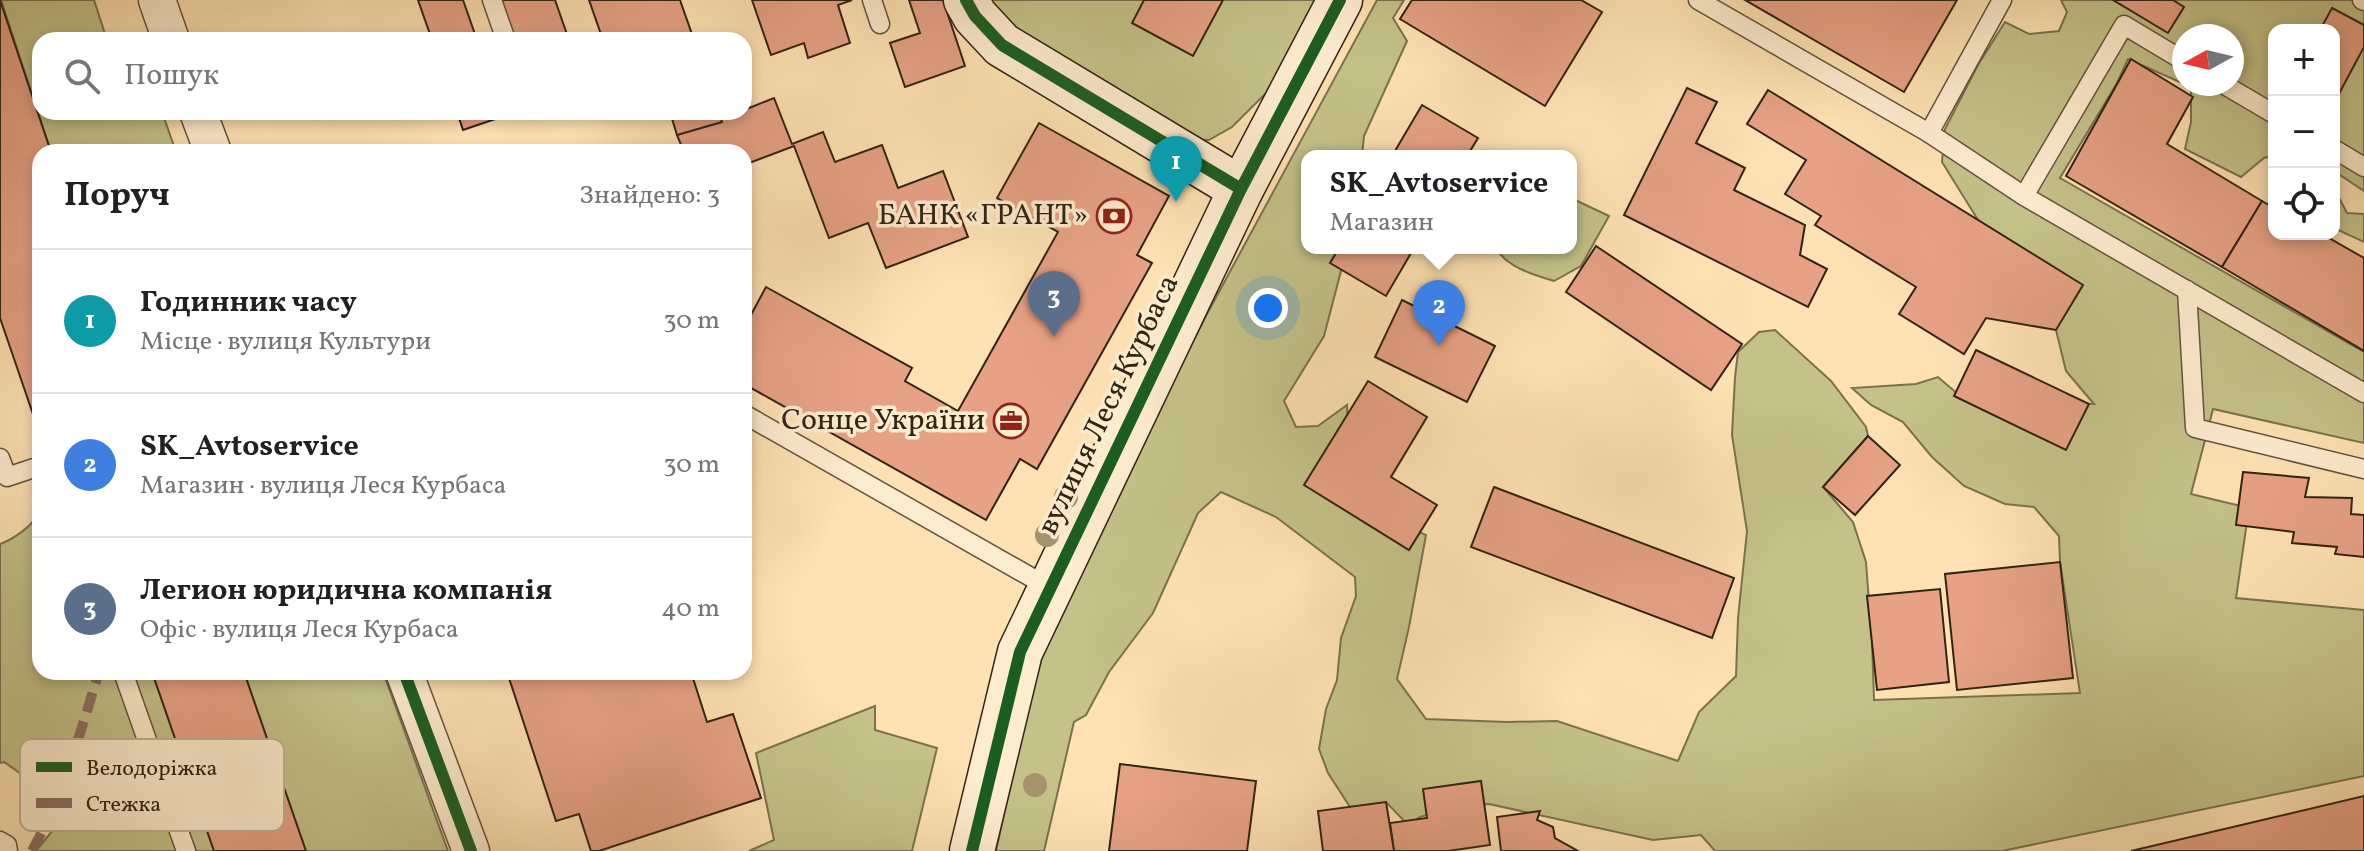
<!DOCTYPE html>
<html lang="uk">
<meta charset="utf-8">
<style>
:root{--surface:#fff;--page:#f2f2f2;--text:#202124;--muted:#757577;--line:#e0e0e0;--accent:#8f2418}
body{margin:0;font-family:Vollkorn,serif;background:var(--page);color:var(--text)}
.controls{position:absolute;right:24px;top:24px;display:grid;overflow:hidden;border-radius:16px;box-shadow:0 4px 12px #0003}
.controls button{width:72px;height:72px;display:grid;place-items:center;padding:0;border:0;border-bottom:2px solid var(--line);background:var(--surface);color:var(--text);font:40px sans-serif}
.compass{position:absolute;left:2172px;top:24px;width:72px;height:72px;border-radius:50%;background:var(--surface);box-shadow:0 4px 12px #0003;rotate:262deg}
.you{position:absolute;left:1268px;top:308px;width:28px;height:28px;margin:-20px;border:6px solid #fff;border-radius:50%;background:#1a73e8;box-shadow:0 0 0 12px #1a73e833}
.badge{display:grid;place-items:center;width:52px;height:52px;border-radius:50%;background:var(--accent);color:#fff;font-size:26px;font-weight:700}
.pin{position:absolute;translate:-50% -66px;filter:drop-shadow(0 2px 4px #0008)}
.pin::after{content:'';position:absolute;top:42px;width:28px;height:24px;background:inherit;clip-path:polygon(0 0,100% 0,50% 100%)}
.popup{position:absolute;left:1301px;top:150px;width:276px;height:104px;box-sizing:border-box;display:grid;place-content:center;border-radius:16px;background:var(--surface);filter:drop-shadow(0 2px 6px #0005);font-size:26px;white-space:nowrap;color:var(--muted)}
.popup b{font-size:30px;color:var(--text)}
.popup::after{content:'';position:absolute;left:50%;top:100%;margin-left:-16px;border:16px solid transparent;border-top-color:var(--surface)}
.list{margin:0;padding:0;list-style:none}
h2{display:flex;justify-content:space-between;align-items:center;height:104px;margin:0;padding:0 32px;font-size:34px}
h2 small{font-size:26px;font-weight:400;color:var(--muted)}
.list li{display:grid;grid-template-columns:52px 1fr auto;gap:24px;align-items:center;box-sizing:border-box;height:144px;padding:0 32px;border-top:2px solid var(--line)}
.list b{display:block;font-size:30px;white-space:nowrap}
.list p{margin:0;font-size:26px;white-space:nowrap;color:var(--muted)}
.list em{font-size:26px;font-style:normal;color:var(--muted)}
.icon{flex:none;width:44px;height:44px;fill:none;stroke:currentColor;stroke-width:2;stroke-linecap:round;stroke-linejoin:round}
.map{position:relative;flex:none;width:2364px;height:851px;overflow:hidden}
.search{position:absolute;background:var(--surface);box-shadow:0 4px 12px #0003;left:32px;top:32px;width:720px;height:88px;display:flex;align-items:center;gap:20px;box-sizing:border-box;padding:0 28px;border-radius:24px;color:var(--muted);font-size:30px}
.panel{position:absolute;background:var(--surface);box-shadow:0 4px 12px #0003;left:32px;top:144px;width:720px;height:536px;border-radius:24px}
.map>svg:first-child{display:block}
.green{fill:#c4c289;stroke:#7a724e;stroke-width:2;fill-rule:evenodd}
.building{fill:#e7a185;stroke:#312313;stroke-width:2}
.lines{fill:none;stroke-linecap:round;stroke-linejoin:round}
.lane-casing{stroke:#64533b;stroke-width:21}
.street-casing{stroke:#64533b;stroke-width:39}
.secondary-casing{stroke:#312313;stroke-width:47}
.lane{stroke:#feecce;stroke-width:18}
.street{stroke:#feecce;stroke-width:36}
.secondary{stroke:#feecce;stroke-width:44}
.quiet{stroke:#8d6e63;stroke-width:10;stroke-dasharray:20 10;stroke-linecap:butt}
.cycleway-casing{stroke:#feecce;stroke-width:17}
.cycleway{stroke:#1b5e20;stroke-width:12}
.tree{fill:#a5936e}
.labels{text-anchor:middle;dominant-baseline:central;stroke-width:7;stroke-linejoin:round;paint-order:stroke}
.poi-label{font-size:30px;fill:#312313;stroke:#feecce;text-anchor:end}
.street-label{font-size:30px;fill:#312313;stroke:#feecce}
.key{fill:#feecce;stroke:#c0b096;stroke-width:2}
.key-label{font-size:22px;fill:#312313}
</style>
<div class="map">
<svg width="2364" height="851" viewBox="0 0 2364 851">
<rect width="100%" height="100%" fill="#fee2b3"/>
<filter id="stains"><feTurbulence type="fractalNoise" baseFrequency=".0025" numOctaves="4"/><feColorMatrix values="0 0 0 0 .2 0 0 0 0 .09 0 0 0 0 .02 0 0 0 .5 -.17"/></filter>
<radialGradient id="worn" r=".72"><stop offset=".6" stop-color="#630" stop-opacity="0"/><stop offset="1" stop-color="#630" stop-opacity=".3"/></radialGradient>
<g class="green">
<path d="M1,0H94L107,40H40V112H162L176,152H51Z"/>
<path d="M984,0H1330L1269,90L1232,127L1209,140L1184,139L1069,75Z"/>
<path d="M1377,0H1404L1393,18L1407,41L1364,136L1362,156H1307V248H1347L1324,336L1284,401L1296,427L1318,426L1347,405L1348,438L1367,508L1426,535L1409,627L1397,679L1426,719L1507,722L1557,721L1678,761L1699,712L1736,676L1738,618L1747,531L1732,435L1735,377L1738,352L1759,332L1775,330L1831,381L1866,427L1868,436L1823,487L1853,522L1866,562L1872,641L1874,700L2080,693L2060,562L2059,536L2034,507L2005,504L1964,486L1932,457L1903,422L1871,405L1852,388L1916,384L1938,377L1966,401L2094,404L2066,371L2056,330L1978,220L1942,162L1945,129L1978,65L2005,22L2029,34L2059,31L2067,12L2061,0H2364V191L2334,171V30H2274V155L2264,158L2241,177L2185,149L2191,122V87L2128,59L2117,83L2060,178L2364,352V443L2213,409L2191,494L2249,508L2236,598L2364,610V776L2002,851H1715L1701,835L1653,840L1489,804L1458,806L1420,817L1408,825L1386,802L1350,807L1328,773L1319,749L1326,709L1337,680L1341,638L1356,596L1355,577L1276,517L1221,492L1198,513L1153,613L1109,672L1086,715L1074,722L1044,851H996L1031,690L1056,614L1206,316ZM2184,36H2232V84H2184Z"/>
<path d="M2334,188L2347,213L2364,214V242L2334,228Z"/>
<path d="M1571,198L1609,216L1581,266L1554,281C1534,275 1506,267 1496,248H1571Z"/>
<path d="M40,511V672H383L448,851H36L74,804L57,775L27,778L4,762L0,763V544C14,539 34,525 40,511Z"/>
<path d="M875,706V730L937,748L912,851H749L774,840L756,753Z"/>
</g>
<g class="building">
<path d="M0,0L51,152H40V418L35,420L0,318Z"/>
<path d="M418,0H463L477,40H432Z"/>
<path d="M499,0H555L569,40H513Z"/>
<path d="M589,0H680L694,40H603Z"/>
<path d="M752,0H852L838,5L850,43L808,58L804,43L771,55Z"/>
<path d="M909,0H943L965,66L905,87L890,43L920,33Z"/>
<path d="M1144,0H1223L1193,56L1132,23Z"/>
<path d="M1412,0H1581L1602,12L1545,106L1400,19Z"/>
<path d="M1745,0H1957L1904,92Z"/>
<path d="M2113,0H2173L2184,7L2168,33Z"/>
<path d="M2332,8L2364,25V47L2334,103V30H2320Z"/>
<path d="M2131,59L2193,97L2167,144L2262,201L2222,267L2066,176Z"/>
<path d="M1687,88L1717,102L1696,143L1745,168L1734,190L1805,225L1800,255L1827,269L1808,307L1624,215Z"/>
<path d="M1768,90L2083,285L2056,330L1986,318L1964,354L1899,314L1916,287L1815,225L1821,216L1785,194L1806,160L1747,124Z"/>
<path d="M774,98L792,144L823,132L835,162L882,145L898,188L943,171L968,237L886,268L868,223L829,238L794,146L744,165V152H684L677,135L738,112H744V110Z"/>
<path d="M1422,105L1478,138L1467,156H1392Z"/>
<path d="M457,112H503L504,116L463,130Z"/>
<path d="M670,112H718L722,122L677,135Z"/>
<path d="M1039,123L1169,196L1137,255L1152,263L1037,469L1020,459L986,520L744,384V328L766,287L912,368L905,381L958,411L1058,232L997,198Z"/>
<path d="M2262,201L2274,208V234H2322L2364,258V351L2222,267Z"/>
<path d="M1596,246L1742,344L1711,390L1566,292Z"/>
<path d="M1339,248H1414L1386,296L1330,263Z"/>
<path d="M1402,300L1495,346L1467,402L1375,357Z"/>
<path d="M1976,350L2089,404L2066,450L1954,396Z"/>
<path d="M1368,381L1427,417L1391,477L1437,505L1409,550L1304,485Z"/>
<path d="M1868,436L1900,465L1855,515L1823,487Z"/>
<path d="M2243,472L2309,478L2305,497L2352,498L2351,514L2364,515V557L2335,554L2337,547L2292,543L2294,532L2236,525Z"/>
<path d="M1494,487L1734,578L1712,638L1471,547Z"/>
<path d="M2060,562L2073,678L1957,690L1945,574Z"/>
<path d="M1940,589L1949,682L1877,690L1867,596Z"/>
<path d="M152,672H244L306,851H214Z"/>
<path d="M507,672H691L707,722L733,714L761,798L599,851H591L579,814L556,821Z"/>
<path d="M1120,764L1256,781L1247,851H1109Z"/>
<path d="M1481,781L1490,845L1448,851H1394L1390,823L1427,818L1423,789Z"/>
<path d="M2364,796V851H2131Z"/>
<path d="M1386,802L1394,851H1323L1318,811Z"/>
<path d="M1540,811L1537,820L1553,827L1555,838L1578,851H1501L1497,817Z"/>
</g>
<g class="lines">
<g class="lane-casing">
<g id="lane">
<path d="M492,0L506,40"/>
<path d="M872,0L880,24"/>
<path d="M1698,0L1929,133L2024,196L2364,393"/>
<path d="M2362,0L2364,1"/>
<path d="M2223,84L2274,114"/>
<path d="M1929,133L2002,0"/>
<path d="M2334,149L2364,167"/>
<path d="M2024,196L2124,25L2184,61"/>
<path d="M2187,290L2195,428L2364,469"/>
<path d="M744,414L1050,588"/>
<path d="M0,458L7,477L40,466"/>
<path d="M123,672L186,851"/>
<path d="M0,841L7,845L8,851"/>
</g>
</g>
<g class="street-casing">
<g id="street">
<path d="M157,0L171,40"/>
<path d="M198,112L213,152"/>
<path d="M404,672L471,851"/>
</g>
</g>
<g class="secondary-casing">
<g id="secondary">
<path d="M966,0L975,16L1002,45L1241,189"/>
<path d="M972,851L1020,652L1241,189L1340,0"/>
</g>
</g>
<use href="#lane" class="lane"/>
<use href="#street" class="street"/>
<use href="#secondary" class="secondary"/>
<path class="quiet" d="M32,851L61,795L99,672"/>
<g class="cycleway-casing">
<g id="cycleway">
<path d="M966,0L975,16L1002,45L1241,189"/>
<path d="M404,672L471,851"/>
<path d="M972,851L1020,652L1241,189L1340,0"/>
</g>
</g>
<use href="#cycleway" class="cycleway"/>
</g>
<g class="tree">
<circle cx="1066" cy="497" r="12"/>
<circle cx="1047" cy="535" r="12"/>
<circle cx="1035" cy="785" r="12"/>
</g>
<defs>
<g id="bank-ring" transform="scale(1.8)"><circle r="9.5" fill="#feecce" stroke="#8f2418" stroke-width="1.5"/><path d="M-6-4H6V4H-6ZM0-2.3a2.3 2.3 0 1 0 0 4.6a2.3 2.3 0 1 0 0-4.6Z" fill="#8f2418"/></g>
<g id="office-ring" transform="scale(1.8)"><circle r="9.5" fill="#feecce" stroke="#8f2418" stroke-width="1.5"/><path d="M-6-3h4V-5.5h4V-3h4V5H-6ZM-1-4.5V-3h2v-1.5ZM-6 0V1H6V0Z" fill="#8f2418"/></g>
</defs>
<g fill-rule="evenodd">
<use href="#bank-ring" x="1114" y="216"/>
<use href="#office-ring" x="1011" y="421"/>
</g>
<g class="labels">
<g class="poi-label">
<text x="1088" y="216">БАНК «ГРАНТ»</text>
<text x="985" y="421">Сонце України</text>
</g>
<g class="street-label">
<text transform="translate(1109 405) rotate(-64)">вулиця Леся Курбаса</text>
</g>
</g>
<rect x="20" y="739" width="264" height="92" rx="12" class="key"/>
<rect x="36" y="762" width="36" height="10" fill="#1b5e20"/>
<rect x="36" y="798" width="36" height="10" fill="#8d6e63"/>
<g class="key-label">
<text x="86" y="775">Велодоріжка</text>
<text x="86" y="811">Стежка</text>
</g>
<rect width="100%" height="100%" filter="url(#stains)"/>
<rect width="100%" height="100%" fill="url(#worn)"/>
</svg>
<div class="controls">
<button>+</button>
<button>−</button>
<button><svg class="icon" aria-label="locate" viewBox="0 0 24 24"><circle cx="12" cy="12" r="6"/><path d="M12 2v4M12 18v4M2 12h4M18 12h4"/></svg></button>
</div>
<svg class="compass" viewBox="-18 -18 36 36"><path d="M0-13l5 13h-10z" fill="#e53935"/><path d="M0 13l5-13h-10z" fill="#757577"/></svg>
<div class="you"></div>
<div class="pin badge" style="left:1176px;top:202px;background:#0f9aa8">1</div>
<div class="pin badge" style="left:1439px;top:346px;background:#3f7fe0">2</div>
<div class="popup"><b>SK_Avtoservice</b>Магазин</div>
<div class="pin badge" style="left:1054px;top:337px;background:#5c6f8a">3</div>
<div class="search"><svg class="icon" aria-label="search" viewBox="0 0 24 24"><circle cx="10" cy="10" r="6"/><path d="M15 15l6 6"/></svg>Пошук</div>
<section class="panel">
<h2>Поруч<small>Знайдено: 3</small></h2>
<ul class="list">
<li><span class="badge" style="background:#0f9aa8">1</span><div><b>Годинник часу</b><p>Місце · вулиця Культури</p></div><em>30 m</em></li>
<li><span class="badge" style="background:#3f7fe0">2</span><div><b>SK_Avtoservice</b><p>Магазин · вулиця Леся Курбаса</p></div><em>30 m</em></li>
<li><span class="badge" style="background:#5c6f8a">3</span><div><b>Легион юридична компанія</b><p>Офіс · вулиця Леся Курбаса</p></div><em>40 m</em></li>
</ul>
</section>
</div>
